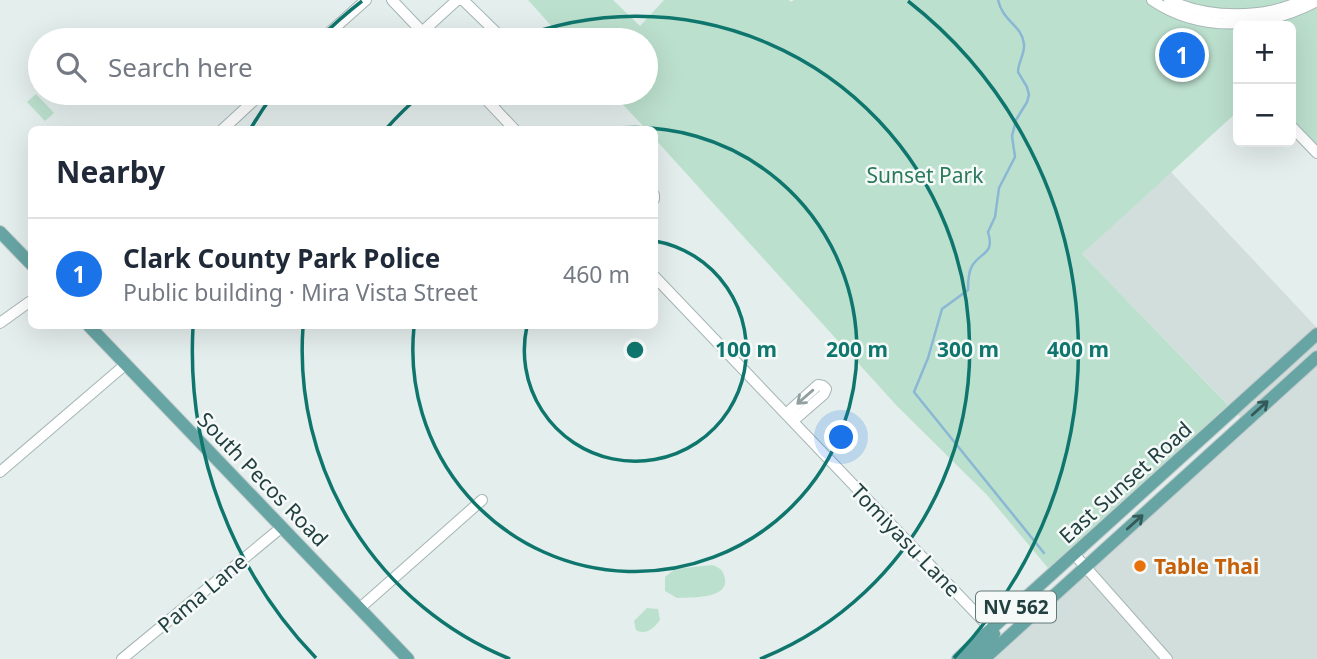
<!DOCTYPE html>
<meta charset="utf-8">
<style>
:root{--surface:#fff;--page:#f2f2f3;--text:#1f2937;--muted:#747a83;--line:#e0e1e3;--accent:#1a73e8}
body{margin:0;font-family:"Noto Sans",sans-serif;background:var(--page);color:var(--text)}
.controls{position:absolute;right:21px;top:21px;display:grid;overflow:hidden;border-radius:10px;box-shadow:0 7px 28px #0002}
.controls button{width:63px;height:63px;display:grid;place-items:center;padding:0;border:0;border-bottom:2px solid var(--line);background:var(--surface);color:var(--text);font:35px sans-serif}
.you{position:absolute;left:842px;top:438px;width:24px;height:24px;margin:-18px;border:5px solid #fff;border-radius:50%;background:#1a73e8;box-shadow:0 0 0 10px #1a73e833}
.badge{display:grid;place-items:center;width:46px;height:46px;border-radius:50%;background:var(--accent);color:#fff;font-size:23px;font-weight:700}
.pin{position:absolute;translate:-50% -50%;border:4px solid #fff;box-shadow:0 2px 7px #0006}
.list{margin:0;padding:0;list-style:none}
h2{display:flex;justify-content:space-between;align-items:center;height:91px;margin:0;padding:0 28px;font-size:30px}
h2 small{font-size:23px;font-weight:400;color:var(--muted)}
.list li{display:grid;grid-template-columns:46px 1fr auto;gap:21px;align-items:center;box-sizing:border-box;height:112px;padding:0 28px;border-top:2px solid var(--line)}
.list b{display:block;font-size:26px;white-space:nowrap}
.list p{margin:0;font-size:23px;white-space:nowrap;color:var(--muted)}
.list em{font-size:23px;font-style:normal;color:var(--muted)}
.icon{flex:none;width:38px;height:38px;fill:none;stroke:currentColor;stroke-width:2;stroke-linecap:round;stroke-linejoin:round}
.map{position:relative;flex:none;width:1317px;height:659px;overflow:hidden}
.search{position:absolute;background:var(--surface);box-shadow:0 7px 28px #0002;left:28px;top:28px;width:630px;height:77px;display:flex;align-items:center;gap:18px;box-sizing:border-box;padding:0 24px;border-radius:38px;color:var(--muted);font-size:26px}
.panel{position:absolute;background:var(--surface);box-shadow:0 7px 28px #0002;left:28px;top:126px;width:630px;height:203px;border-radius:10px}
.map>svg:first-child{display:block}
.built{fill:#d2dedc}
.green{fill:#bce0ce}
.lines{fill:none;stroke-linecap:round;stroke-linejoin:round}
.stream{stroke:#8ab7d4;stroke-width:2.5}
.minor-casing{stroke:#a6b6b5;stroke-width:12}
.major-casing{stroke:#c1caca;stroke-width:14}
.minor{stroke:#fff;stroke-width:10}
.major{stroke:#67a5a4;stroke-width:12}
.oneway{stroke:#90a0a0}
.oneway2{stroke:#335959}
.ring{fill:none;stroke:#0f766e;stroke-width:3.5}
.food-dot{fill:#e8710a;stroke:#f5faf9;stroke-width:2.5}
.labels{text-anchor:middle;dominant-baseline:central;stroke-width:5;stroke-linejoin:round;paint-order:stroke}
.shield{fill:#f5faf9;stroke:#617878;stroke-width:2}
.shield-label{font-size:19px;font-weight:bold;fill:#224040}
.park-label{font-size:21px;fill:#2b795c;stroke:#f5faf9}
.street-label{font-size:21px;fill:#224040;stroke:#f5faf9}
.food-label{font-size:21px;font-weight:bold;fill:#c56008;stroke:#f5faf9;text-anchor:start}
.centre{fill:#0f766e;stroke:#f5faf9;stroke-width:3.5}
.ring-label{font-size:21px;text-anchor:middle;font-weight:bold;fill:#0f766e;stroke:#f5faf9;stroke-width:5;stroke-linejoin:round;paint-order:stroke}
</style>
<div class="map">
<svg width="1317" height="659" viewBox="0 0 1317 659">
<rect width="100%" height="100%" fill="#e4eeec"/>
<path class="built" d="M1170,171L1317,328V659H984L1245,422L1082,254Z"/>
<g class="green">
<path d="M528,0H613L640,26L664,0H789L791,2L794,0H1317V153L1291,126V26H1238V111L1082,254L1228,405L1048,568L987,495L897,406L655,139L654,130L646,129L612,93H646V40H564Z"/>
<path d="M36,94L54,113L45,121L27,102Z"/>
<path d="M712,565C718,567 722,569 724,575C733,600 690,597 677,598L665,591V577L675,569Z"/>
<path d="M647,608L658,609L660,620C654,628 646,636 636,630L634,621Z"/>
</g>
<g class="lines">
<path class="stream" d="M998,0C1003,22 1022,25 1024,44C1025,54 1018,62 1018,72L1027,87L1029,95L1027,102L1016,120L1012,136L1015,157L999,188L995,217L988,232C995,255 981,251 972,266C968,273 968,283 968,290L942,309L928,358L914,392L1044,553"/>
<g class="minor-casing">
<g id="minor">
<path d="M392,0L430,40"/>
<path d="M1152,0C1202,34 1266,28 1317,1"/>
<path d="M1169,0C1208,19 1264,19 1303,0"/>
<path d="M422,32L457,0H463L504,40"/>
<path d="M321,40L366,0"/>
<path d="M480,93L515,130"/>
<path d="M492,105L505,93"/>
<path d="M1291,126L1317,153"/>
<path d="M222,130L262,93"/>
<path d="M654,195V199"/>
<path d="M654,276L991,629"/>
<path d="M0,323L32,300"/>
<path d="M786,414L818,385L823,386L826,389L824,394L793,421"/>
<path d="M0,472L126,364"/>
<path d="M1074,554L1167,659"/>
<path d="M360,608L482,500"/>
<path d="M122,659L282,527"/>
</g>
</g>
<g class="major-casing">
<g id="major">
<path d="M0,232L32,265"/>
<path d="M89,326L408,659"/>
<path d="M958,659L1317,334"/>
<path d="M971,659L988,643L994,634"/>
<path d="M984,659L1317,357"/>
</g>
</g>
<use href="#minor" class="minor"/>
<use href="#major" class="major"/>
</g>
<defs><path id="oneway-shaft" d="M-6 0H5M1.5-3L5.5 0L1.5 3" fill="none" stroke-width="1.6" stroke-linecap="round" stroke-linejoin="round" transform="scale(1.75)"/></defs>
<use class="oneway" href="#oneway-shaft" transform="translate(805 397) rotate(139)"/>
<g class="oneway2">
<use href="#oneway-shaft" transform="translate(1260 408) rotate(-42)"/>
<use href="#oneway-shaft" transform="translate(1135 522) rotate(-42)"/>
</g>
<g class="ring">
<path d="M655 241A111 111 0 1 1 527 326"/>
<path d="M610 129A222 222 0 1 1 414 327"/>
<path d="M510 659A333 333 0 0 1 303 327M386 129A333 333 0 0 1 423 93M513 40A333 333 0 0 1 760 659"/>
<path d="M316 658A443 443 0 0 1 193 327M251 128A443 443 0 0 1 272 96M319 39A443 443 0 0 1 362 1M908 1A443 443 0 0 1 954 658"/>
</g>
<circle class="food-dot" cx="1140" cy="566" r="7"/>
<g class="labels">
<rect class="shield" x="976" y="591.5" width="80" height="31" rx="5"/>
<g class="shield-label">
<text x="1016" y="607">NV 562</text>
</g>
<g class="park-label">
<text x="925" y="175">Sunset Park</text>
</g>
<g class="street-label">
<text transform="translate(263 479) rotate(46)">South Pecos Road</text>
<text transform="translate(1125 482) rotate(-42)">East Sunset Road</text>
<text transform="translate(906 540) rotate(46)">Tomiyasu Lane</text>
<text transform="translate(202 593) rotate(-40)">Pama Lane</text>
</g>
<g class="food-label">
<text x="1154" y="566">Table Thai</text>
</g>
</g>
<circle cx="635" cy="350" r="10" class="centre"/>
<g class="ring-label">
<text x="746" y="357">100 m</text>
<text x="857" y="357">200 m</text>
<text x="968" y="357">300 m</text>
<text x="1078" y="357">400 m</text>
</g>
</svg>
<div class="controls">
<button>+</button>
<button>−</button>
</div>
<div class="you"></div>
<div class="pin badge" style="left:1182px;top:55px">1</div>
<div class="search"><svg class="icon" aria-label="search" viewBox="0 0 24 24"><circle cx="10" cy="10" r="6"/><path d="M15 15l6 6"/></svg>Search here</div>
<section class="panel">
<h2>Nearby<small></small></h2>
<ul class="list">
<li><span class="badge">1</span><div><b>Clark County Park Police</b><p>Public building · Mira Vista Street</p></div><em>460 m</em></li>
</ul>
</section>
</div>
